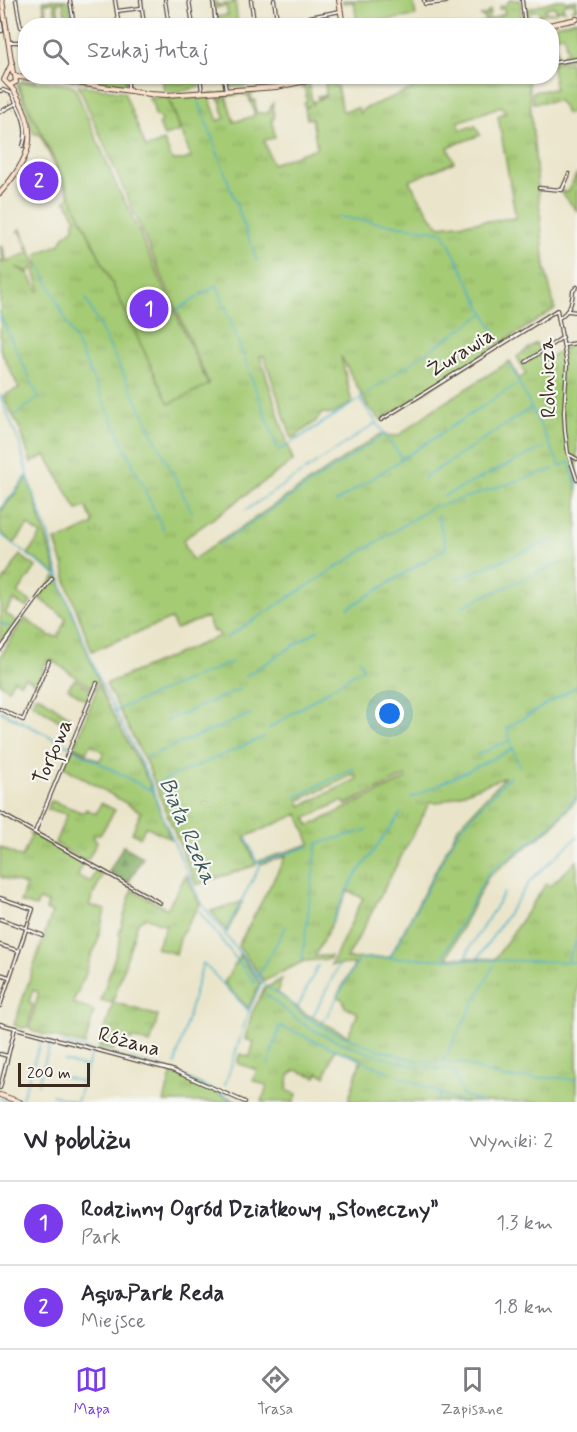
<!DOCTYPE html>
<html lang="pl">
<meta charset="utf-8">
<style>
:root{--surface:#fff;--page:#f2f2f3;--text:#2b2b33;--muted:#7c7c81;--line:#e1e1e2;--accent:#7c3aed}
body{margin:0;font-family:Mynerve,sans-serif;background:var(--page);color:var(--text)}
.scale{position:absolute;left:18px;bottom:15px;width:72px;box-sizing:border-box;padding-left:6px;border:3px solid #3b2a1e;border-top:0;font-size:16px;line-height:21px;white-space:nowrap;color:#3b2a1e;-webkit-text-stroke:4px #f6f6f2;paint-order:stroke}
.you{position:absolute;left:390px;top:714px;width:21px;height:21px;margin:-15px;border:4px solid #fff;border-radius:50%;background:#1a73e8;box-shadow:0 0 0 9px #1a73e833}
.badge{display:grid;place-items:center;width:39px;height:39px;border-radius:50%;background:var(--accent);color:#fff;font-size:20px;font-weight:700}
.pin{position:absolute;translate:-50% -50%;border:3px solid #fff;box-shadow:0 2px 6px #0006}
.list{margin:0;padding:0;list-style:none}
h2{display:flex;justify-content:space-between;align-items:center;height:78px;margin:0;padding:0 24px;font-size:26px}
h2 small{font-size:20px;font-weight:400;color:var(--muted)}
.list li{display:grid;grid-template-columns:39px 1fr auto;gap:18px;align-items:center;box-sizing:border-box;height:84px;padding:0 24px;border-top:2px solid var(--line)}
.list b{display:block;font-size:22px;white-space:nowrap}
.list p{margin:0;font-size:20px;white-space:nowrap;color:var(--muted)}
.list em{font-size:20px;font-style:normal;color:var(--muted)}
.icon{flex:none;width:33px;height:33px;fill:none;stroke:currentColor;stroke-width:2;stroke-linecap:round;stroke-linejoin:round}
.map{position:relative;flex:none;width:577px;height:1102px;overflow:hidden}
.search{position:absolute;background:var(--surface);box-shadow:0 2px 4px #0004;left:18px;right:18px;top:18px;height:66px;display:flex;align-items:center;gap:15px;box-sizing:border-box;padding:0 21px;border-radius:24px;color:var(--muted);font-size:22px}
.sheet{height:246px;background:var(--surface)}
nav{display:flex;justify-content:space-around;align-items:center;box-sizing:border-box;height:84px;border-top:2px solid var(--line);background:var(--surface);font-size:16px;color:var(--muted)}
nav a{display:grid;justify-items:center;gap:3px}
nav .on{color:var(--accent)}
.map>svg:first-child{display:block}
.grass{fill:url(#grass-tufts);stroke:#707a4a;stroke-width:1.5;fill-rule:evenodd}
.forest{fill:url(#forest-firs);stroke:#606c42;stroke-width:1.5}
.garden{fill:#a5cb75;stroke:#707a4a;stroke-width:1.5}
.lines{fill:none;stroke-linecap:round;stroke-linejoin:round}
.stream{stroke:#4aafc9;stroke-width:1.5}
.street-tunnel{stroke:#c7c0a8;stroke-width:2;stroke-dasharray:2 1;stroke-linecap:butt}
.street-casing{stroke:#554638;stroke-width:4.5}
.secondary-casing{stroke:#554638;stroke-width:6}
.street{stroke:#fff;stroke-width:2}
.secondary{stroke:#fde4d0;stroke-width:4}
.labels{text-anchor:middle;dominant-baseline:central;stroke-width:4.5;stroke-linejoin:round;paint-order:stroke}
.street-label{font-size:21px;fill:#3b2a1e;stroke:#f6f6f2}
.water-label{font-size:22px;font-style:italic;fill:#40595a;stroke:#f6f6f2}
</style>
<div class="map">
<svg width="577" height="1102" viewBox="0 0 577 1102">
<defs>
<pattern id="grass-tufts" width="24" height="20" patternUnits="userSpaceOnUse" patternTransform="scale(1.5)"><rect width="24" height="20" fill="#a5cb75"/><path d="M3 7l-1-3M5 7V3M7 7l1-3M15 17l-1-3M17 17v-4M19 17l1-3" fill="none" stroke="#8fae65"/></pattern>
<pattern id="forest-firs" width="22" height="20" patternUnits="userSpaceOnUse" patternTransform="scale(1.5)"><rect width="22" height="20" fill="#84af66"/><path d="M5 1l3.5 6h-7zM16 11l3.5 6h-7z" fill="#6d8f53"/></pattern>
</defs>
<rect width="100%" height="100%" fill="#f6f6f2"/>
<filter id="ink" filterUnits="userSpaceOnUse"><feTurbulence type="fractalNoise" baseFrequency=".0167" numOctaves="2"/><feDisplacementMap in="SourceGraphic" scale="12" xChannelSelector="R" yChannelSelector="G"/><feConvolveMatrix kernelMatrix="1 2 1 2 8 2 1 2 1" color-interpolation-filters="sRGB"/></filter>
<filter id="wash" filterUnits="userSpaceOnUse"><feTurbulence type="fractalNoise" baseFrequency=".008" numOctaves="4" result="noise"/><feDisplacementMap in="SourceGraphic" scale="24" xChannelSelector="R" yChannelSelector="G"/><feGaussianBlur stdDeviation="1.35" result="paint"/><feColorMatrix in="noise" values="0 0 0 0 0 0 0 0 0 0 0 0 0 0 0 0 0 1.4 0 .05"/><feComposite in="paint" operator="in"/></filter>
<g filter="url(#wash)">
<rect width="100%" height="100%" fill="#eae5ca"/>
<g class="grass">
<path d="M43,0H66L69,2L72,25H67L63,2L57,3L60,21L56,19L54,3H44L48,19H55L46,21Z"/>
<path d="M233,0H235L238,25L246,24L217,25L216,17L228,15L226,6L215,8L214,3L216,2L217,5L233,3Z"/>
<path d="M509,0H520L522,24L476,25L486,21L484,17L480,16L485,15L490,10L491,13L488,15L490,20L505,13L503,8L499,9V7L507,4Z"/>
<path d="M556,0H565L566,2L577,0V9L571,10L575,8L574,3L565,4L563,7L565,11L562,9L553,13L557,11L554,6L545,9L546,13H552L542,14V15L537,17L540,14L538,10L528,13L529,17H535L526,19L525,10Z"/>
<path d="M577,20V57L552,63V26L553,45H555L559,59H562L563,53L567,52L564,35L556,36L555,25Z"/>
<path d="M570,62L574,88H577V112L566,114L562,105L558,101L533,103L532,92L555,89L552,65Z"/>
<path d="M228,76H289L290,79L271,84L227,87Z"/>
<path d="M71,77L119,78L123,77L125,79L126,77V85H117L58,77Z"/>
<path d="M162,77H176L177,84L198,81L199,87L182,91H164Z"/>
<path d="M435,77H528L545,268L555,309L381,420L367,405L341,356L352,403L332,414L322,413L316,421L292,439L264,356H260L293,461L183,540L192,560L379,435L398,436L431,411L510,361L519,379L526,374L517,357L536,343L545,361L567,346L577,344V799L551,828L488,877L447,957L495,959L546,884L550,886L577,861V1102H348L361,1059L335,1049L325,1076L318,1073L316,1077L296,1070L289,1075L287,1088L288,1091L297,1094L294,1102H262L267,1086L253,1080L257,1070L237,1063L240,1054L250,1057L254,1042L245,1039L252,1013L264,989L282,979L277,992L306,1014L348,1036L358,1013L345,1007L343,1000L337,996L355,964L331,965L363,898L348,891L315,956H331L330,959L304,961L264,981L238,946L286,856L261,864L258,861L310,844L298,814L245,837L256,865L196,885L148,767L106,684L220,636L217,631L213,632L207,617L176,629L171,619L92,651L68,587L64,568L55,540L62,539L92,525L93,521L86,507L77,510L46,455L31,463L20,429L3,396L19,388L0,349V263L6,262L0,261L3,259L0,247L2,246L4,251L3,253L7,261L28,253L30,250L27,249L28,248L20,230L18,231L20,228L36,264L29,272L16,267L29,274L38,291L40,290L34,271L38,267L37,254L60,244L64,236L74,228V221L76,220L67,202L65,201L69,197V194L40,135L33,133L30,119L17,85L18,83L23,82L21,81H37L19,83V86L169,404L209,384L78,85L124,92L146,148L164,141L172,160H184L191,157L169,98L170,96L218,94L220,102L216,96L209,97L218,121L225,118L221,104L222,100L221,93L243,91L246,96L244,94L226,96L234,122L254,116V110L247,93L254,90L256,93L251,94L252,101L255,100L256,113H268L273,103L274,118L272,119L275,138L264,140L272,164L317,148L312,118L307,119L305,109L310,105L305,107L304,103L307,101L305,88H302L303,85L307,84L309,86L313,105L314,101L325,98V96L318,98L317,96L326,95L325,82L334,80L336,81L332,84L337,86L342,111L358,108L360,114L363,109L432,81ZM501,106L506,112L498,116L516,218L439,226L430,215L409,181L454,162L448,147L480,135L475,125L461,130L458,122ZM355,774L357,779L301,806L299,800ZM405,776L406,779L309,826L306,818L342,801L346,805ZM505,777L459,826L390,957L347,959L430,802L438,803Z"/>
<path d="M150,96L168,98L180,131L164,136L159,124L161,122L160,117L155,115L153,104L149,99Z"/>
<path d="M577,173V211L560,191L568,192Z"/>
<path d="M28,477L57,573L56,574L28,554L41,535L28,525L14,544L0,532V512Z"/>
<path d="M20,555L36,567L18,593L31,602L27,608L14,600L5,613L18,622L5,642L0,639V586Z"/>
<path d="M55,577L59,579L98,679L94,689L53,661L47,660L37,684L25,677L20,683L14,679L8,689L0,683V658L24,618L50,636L58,637L66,618L39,598Z"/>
<path d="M75,679L91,690L87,701L68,688Z"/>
<path d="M99,683L104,697L150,784L171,839L146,826L140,837L132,833L141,812L64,767L71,749L74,748L99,761L104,753L92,745H90L86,752L75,747Z"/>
<path d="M38,695L70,717L64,724L32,703L35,696Z"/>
<path d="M52,801L81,812H84L86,809L96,814L101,803L115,810L100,835H94L93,837L97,842L88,859L85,860L55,843L67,814L47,809L50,802Z"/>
<path d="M30,833L83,862L78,876L91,882L96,869L103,873L89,905L105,910L96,947C88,956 89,970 83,980C79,988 76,994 73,1003L94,1011L85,1045L32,1031L30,1027L38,995V992L33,990L29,1001L33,1005L28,1027L21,1028L14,1025L52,913L46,910L48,903L39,900L36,907L20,902L26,885L0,877V847L22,858L31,836Z"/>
<path d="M186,875L200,904L181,935L176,954L156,948L166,926L146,917L138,922L113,1002L158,1016L150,1044L133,1038L132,1040L118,1036L113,1051L99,1048L113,1003L101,1000L121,937L119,934L132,889L167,909Z"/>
<path d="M242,902L227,932L211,911Z"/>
<path d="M239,954L260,983L248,1008L224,983L239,958Z"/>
<path d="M172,1072L237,1102H164Z"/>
</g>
<path class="forest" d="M123,846L143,857L128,883L109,872Z"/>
<g class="garden">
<path d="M342,0H413L416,16L347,25L357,22L354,2L343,3Z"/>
<path d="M46,82L74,86L119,191L132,215V219L135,223L208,385L169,404L19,86V83Z"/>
</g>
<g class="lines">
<g class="stream">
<path d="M198,99L257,261"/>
<path d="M339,217L443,232L499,341"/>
<path d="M40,265L163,529"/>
<path d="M86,299L192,512"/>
<path d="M177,310L217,285L278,449"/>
<path d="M0,315L39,398L15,415"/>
<path d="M510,364L560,466L565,464"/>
<path d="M0,395L20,445L30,485L48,533L56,566"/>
<path d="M361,397L483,314"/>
<path d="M280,450L360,399L401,457"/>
<path d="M567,463L569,462L577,487"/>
<path d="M424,478L531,408"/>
<path d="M444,496L544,447"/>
<path d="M336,502L517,384"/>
<path d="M439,506L554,469"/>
<path d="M0,510L28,475"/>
<path d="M246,510L376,423"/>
<path d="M0,534L26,553"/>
<path d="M220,544L385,434"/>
<path d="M28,555L59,577"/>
<path d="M57,568L63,590L99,679"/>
<path d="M457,579L554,539"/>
<path d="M462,606L560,563"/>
<path d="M348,608L446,548L438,516"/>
<path d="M0,623L11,627"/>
<path d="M227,637L435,505"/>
<path d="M246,676L318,630"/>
<path d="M100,681L151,783L159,809L201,903L263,983"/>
<path d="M0,711L69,746"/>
<path d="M114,711L232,662"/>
<path d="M166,721L242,688"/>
<path d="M268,729L363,668L359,659"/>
<path d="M510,740L507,728L577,686"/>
<path d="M72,748L152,791"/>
<path d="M477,755L510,740L519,766"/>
<path d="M145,758L251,714"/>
<path d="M157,783L264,737"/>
<path d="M296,797L354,768"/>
<path d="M411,798L513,749"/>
<path d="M247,838L257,863L310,846"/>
<path d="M199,911L255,983"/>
<path d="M331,923L352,881L401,813"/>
<path d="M225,932L261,864"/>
<path d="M443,956L488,873L547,829L577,796"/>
<path d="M391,958L577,962"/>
<path d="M478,958L531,880L577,837"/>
<path d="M359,959L390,958L459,830L510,776"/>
<path d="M466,959L469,949L504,893"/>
<path d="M302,960L317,844L367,830"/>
<path d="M568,960L577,939"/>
<path d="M258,977L286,926"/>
<path d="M265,985L288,1001L304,1016L328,1030L377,1049L419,1061L461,1063L504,1078H560L577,1080"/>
<path d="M265,994C280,1005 294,1019 310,1028C344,1047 383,1057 421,1068"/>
<path d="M297,1009L318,965"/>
<path d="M312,1018L339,965"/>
<path d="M322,1024L358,961"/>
<path d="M61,1043L92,1051L77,1102"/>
<path d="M95,1051L171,1071L239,1102"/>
<path d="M64,1061L86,1067"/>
<path d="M443,1061L494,965"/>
<path d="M175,1064L203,963L249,1011"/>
<path d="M268,1065L280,1026L461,1102"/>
<path d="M425,1067L454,1071L462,1095L481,1102"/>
<path d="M56,1075L82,1082"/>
<path d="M38,1084L51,1041"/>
<path d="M225,1085L249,1011L262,982"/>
<path d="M52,1095L75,1102"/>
<path d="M0,1098L13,1102"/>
<path d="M22,1098L42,1037"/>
<path d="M22,1100L27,1102"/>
<path d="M437,1102L440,1094"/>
</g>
</g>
</g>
<g filter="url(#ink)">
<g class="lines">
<path class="street-tunnel" d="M9,101L14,111"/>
<g class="street-casing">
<g id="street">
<path d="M16,0L19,18"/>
<path d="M70,0L74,26"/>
<path d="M115,0L119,26"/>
<path d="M141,0L144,26"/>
<path d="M165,0L169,26"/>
<path d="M189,0L193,26"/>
<path d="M213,0L216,26"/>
<path d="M251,0L254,23"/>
<path d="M274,0L278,26"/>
<path d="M424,0L425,4L446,2V0"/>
<path d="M522,0L525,26"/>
<path d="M117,11L141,8"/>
<path d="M309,17L341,11"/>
<path d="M0,18L2,31H0"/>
<path d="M19,18L21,27L26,29"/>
<path d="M244,26L277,20"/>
<path d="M9,42H26"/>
<path d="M552,63L577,59"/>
<path d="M128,76V91"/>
<path d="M200,76L202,92"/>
<path d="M224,76L226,91"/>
<path d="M0,91L3,90L11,93C20,110 30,126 23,146"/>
<path d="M0,112L17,103"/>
<path d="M539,188L562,190L569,174"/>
<path d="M568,311L577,312"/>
<path d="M559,318C570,310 572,304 573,291L577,287"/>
<path d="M564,345L577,343"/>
<path d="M526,362L563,337"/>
<path d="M381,420L557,310L567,365L564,412L565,431L568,453L577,480"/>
<path d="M570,455L577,459"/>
<path d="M0,650L52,578"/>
<path d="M0,709L23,720L49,661"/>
<path d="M0,813L160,903"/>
<path d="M35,832L97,683"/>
<path d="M0,898L33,909L0,1006"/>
<path d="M0,919L26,928"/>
<path d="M26,929L42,935"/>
<path d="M0,945L19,951"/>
<path d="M0,974L9,977"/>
<path d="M0,1024L172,1070L245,1102"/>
<path d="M0,1054L8,1056"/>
<path d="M0,1088L15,1028"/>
</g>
</g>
<g class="secondary-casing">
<g id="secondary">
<path d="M2,0L13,73"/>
<path d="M339,0L343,26"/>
<path d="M544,26L577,19"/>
<path d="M17,77L58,80L150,94L167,95L276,87L332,76"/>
<path d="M10,85L16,82L15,75"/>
<path d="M0,193C30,159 40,135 16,94C13,88 8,85 4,80L12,63"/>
<path d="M0,1095L20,1102"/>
</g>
</g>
<use href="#street" class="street"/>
<use href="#secondary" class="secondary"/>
</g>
</g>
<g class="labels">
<g class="street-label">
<text transform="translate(461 353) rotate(-32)">Żurawia</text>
<text transform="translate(548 378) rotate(-92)">Rolnicza</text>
<text transform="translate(53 752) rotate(-67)">Torfowa</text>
<text transform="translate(129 1042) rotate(15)">Różana</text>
</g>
<g class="water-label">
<text transform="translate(187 831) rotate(67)">Biała Rzeka</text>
</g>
</g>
</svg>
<div class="scale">200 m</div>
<div class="you"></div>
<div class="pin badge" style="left:149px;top:309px">1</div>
<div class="pin badge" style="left:39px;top:181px">2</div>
<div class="search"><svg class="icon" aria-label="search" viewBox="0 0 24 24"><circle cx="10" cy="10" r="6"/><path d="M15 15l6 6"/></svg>Szukaj tutaj</div>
</div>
<section class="sheet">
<h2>W pobliżu<small>Wyniki: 2</small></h2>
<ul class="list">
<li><span class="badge">1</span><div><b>Rodzinny Ogród Działkowy „Słoneczny”</b><p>Park</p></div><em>1.3 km</em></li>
<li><span class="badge">2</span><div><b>AquaPark Reda</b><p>Miejsce</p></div><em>1.8 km</em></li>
</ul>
</section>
<nav>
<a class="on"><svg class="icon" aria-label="map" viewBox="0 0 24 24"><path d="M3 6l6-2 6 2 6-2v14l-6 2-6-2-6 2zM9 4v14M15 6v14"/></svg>Mapa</a>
<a><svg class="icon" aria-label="directions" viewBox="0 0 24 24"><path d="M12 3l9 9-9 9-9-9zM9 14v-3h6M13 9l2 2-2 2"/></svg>Trasa</a>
<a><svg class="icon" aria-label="saved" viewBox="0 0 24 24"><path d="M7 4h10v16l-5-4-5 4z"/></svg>Zapisane</a>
</nav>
